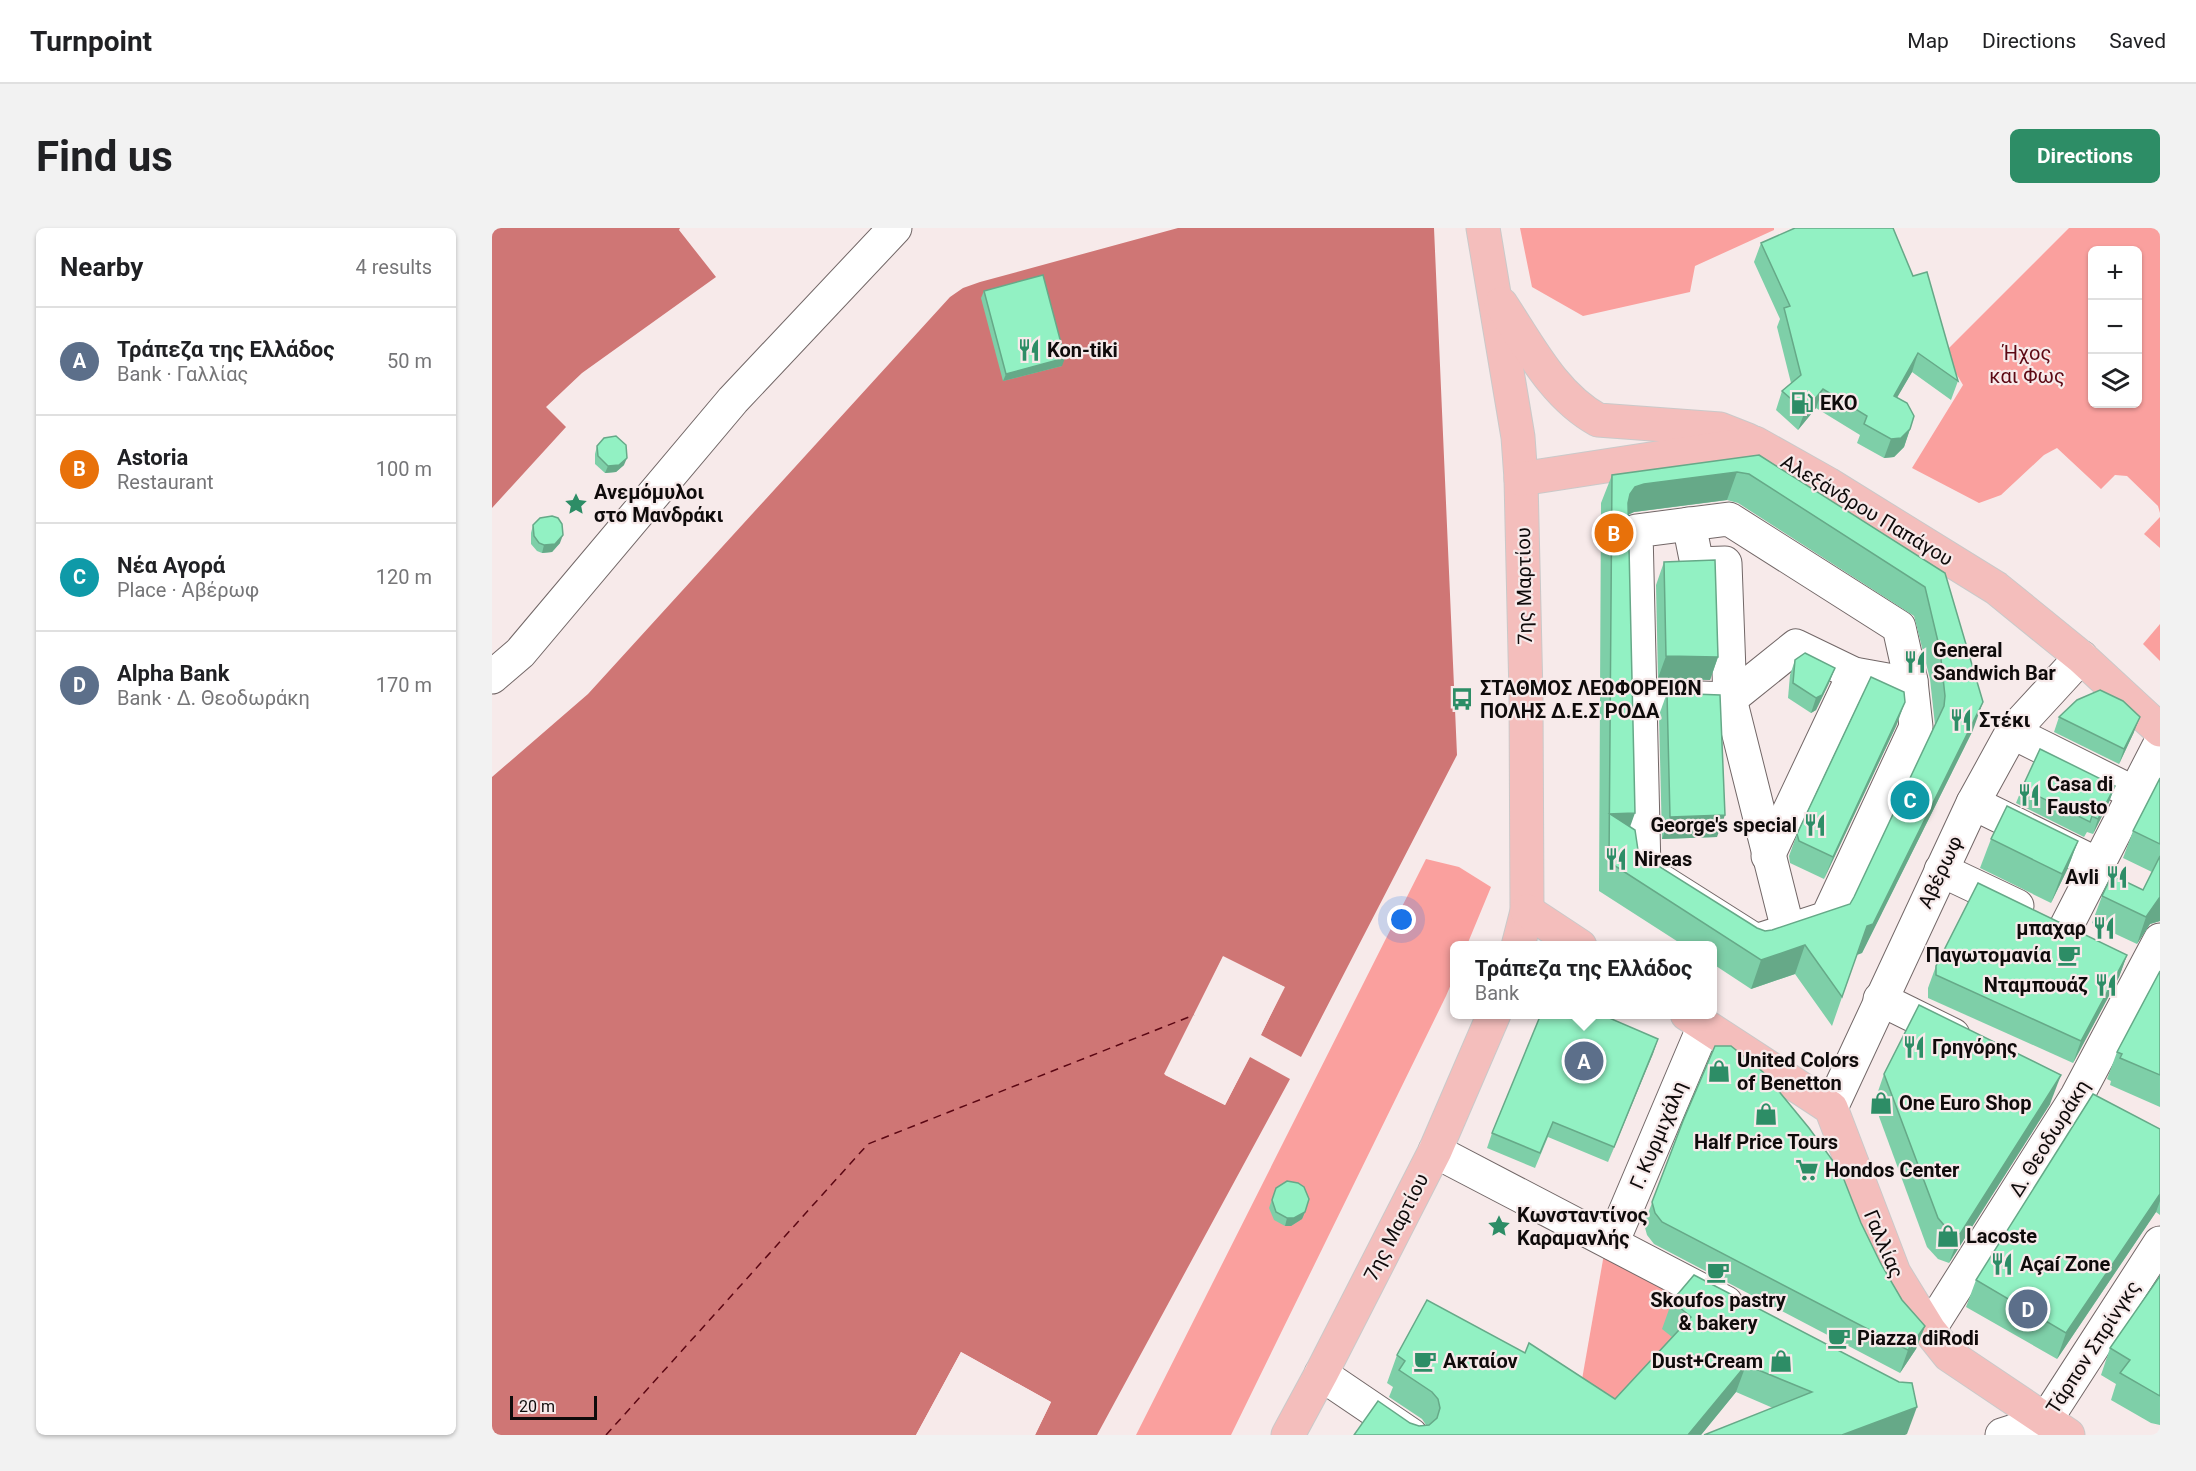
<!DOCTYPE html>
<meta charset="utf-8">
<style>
:root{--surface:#fff;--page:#f2f2f2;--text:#202124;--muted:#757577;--line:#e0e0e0;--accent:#2d8d66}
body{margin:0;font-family:Roboto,sans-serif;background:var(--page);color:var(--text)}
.controls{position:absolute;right:18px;top:18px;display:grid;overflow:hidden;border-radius:9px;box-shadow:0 2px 4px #0004}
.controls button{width:54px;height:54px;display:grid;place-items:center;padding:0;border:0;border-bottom:2px solid var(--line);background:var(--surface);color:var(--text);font:30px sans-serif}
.scale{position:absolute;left:18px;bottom:15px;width:87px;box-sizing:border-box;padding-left:6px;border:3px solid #0f0b0b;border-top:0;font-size:16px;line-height:21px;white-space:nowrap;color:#0f0b0b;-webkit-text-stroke:4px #f7eaea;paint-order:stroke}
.you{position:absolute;left:910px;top:692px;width:21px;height:21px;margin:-15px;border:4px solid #fff;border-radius:50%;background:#1a73e8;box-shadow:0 0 0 9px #1a73e833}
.badge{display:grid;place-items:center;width:39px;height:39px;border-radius:50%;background:var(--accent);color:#fff;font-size:20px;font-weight:700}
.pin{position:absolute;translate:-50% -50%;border:3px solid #fff;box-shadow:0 2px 6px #0006}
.popup{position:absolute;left:958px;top:713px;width:267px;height:78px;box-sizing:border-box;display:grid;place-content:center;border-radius:9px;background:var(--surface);filter:drop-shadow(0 2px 4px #0005);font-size:20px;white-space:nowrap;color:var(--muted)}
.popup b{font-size:22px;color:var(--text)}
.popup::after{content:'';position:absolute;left:50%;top:100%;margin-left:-12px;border:12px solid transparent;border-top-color:var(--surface)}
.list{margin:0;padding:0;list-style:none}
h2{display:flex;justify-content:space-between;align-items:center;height:78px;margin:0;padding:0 24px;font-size:26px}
h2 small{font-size:20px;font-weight:400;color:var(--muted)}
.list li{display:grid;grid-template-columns:39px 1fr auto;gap:18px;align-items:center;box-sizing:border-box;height:108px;padding:0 24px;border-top:2px solid var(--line)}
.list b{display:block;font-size:22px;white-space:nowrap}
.list p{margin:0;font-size:20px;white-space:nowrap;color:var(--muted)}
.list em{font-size:20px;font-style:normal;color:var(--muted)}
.icon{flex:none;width:33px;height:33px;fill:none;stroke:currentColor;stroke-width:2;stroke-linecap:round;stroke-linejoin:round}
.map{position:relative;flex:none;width:1668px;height:1207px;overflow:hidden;border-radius:9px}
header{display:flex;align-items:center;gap:36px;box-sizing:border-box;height:84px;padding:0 30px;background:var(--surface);border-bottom:2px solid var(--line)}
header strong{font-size:28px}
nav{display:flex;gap:33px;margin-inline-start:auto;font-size:21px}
.intro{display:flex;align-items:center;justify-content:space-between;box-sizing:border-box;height:144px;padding:0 36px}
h1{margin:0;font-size:42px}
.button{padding:15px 27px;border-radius:9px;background:var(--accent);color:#fff;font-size:21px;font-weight:700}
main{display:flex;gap:36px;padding:0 36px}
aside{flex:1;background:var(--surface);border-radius:9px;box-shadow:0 2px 4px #0004}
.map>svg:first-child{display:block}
.green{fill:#faa09e;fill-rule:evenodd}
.water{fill:#cf7675}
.pier{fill:#f7eaea}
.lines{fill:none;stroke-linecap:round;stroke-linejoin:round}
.ferry{stroke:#5b0713;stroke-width:1.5;stroke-dasharray:8 6;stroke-linecap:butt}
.minor-casing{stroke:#726767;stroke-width:35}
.major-casing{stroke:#cac9c9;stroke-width:35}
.minor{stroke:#fff;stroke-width:33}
.major{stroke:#f4bebc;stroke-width:33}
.wall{fill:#7ecfa8;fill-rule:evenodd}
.shaded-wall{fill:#66a988}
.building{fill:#92f1c3;stroke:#66a988;stroke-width:1.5;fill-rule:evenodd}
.labels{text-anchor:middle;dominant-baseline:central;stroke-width:4.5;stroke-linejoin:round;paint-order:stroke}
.poi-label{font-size:20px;font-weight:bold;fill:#0f0b0b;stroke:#f7eaea;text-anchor:start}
.park-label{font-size:20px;fill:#5c0914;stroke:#f7eaea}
.street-label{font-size:20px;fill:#0f0b0b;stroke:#f7eaea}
</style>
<header>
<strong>Turnpoint</strong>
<nav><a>Map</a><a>Directions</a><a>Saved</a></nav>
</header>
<div class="intro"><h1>Find us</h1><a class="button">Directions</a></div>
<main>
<aside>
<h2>Nearby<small>4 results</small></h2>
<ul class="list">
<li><span class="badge" style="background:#5c6f8a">A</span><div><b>Τράπεζα της Ελλάδος</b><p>Bank · Γαλλίας</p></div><em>50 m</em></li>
<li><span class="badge" style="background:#e8710a">B</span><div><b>Astoria</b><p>Restaurant</p></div><em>100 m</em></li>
<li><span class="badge" style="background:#0f9aa8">C</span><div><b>Νέα Αγορά</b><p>Place · Αβέρωφ</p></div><em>120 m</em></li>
<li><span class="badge" style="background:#5c6f8a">D</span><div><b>Alpha Bank</b><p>Bank · Δ. Θεοδωράκη</p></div><em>170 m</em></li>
</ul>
</aside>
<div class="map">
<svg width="1668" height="1207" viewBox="0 0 1668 1207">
<rect width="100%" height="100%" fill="#f7eaea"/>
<g class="green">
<path d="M1028,0H1282V2L1203,38L1198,64L1091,88L1040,59Z"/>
<path d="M1577,0H1668V285L1666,278L1635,248L1623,247L1609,261L1565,220L1552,227L1509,267L1487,275L1420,240L1471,157L1452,125ZM1600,22H1646V176H1600Z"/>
<path d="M1668,289V320L1652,306Z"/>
<path d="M1668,396V433L1651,416Z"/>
<path d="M934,631L967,639L999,659L975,717L963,718V747L954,768L739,1207H644Z"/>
<path d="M1112,1026L1196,1070L1189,1116L1113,1198L1085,1180Z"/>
</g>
<g class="water">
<path d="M0,0H188L187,2L224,49L90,145L54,179L74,199L0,280Z"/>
<path d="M686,0H942L965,527L809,829L769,807L792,759L731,729L673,847L733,877L758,829L798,851L605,1207H543L559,1174L469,1124L424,1207H0V549L96,466L458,69L471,60L488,54Z"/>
</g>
<g class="pier">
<path d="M731,728L793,759L767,810L766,806L788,760L733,732L705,788L676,845L732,873L755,828L759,826L733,877L672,846Z"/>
<path d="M469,1124L559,1174L543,1207H540L555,1175L470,1128L428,1207H424Z"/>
</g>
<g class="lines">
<path class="ferry" d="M114,1207L376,916L702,787"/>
<g class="minor-casing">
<g id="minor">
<path d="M1237,291L1407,399L1419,453L1424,499L1335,690L1264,713L1152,642L1144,303Z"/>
<path d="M1197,296L1205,336L1233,335L1238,471"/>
<path d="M0,449L28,425L241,172L403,0"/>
<path d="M1149,468L1238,471L1296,702"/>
<path d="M1238,471L1304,418L1362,446L1412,455L1419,453"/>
<path d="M1520,504L1642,565"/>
<path d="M1481,575L1605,636"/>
<path d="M1276,628L1362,446"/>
<path d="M1449,642L1525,678"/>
<path d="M1573,701L1668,516"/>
<path d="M1388,771L1461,807"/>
<path d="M1339,880L1481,575L1520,504L1589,429"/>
<path d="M943,923L1234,1075"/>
<path d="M1120,1015L1212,798"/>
<path d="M1437,1102L1585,868L1668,712"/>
<path d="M829,1146L919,1207"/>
<path d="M1553,1193L1668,1015"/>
<path d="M1510,1207L1553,1193"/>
</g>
</g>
<g class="major-casing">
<g id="major">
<path d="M991,0L1026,209L1029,251L1034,468L1035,683L1026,718"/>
<path d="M1009,76C1037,118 1061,167 1106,192L1228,201L1256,212"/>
<path d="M1029,251L1263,215L1336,256L1504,360L1589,429L1668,502"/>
<path d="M1035,683L1088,718"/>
<path d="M1195,786L1339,880L1402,1045L1437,1102L1457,1127L1576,1207"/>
<path d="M796,1207L829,1146L943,923L1002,786"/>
</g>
</g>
<use href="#minor" class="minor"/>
<use href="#major" class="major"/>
</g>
<g class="wall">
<path d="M1303,0L1466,153L1459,172L1420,144L1405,169L1418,201L1412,219L1402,229L1392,230L1365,215L1368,207L1324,180L1306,202L1284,182L1290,163L1299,155L1285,99L1288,91L1262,34L1269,15Z"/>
<path d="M492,63L570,138L511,153L489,70Z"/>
<path d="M105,218L132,237L124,244L113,245L103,236V226Z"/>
<path d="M1267,227L1453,345L1481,502L1370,725L1365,726L1340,798L1303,746L1259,761L1221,736V717H1191L1107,663L1109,275L1120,247ZM1235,272L1246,275L1422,388L1438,451L1443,497L1362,669L1358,676L1280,702L1273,703L1265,700L1152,629L1146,622L1138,598L1136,287L1142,284Z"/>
<path d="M41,297L68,315L60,324L50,325L45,323L39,316V305Z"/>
<path d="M1172,334L1226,429L1218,452L1166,450L1164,357Z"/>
<path d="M1303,432L1343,440L1337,455L1324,482L1319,485L1296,470L1298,447Z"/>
<path d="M1175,465L1225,609L1170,611L1167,487Z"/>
<path d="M1567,489L1642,504L1627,536L1562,504Z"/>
<path d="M1405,496L1332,651L1298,635L1297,628L1305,606Z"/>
<path d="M1668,550V693L1658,696L1645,716L1600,695L1610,668L1651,662L1660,644L1631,630L1641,603Z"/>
<path d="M1623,558L1617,574L1601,606L1595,604L1592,609L1524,575L1530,560Z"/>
<path d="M1499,611L1586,613L1575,642L1559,675L1488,640Z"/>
<path d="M1635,727L1627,749L1581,835L1436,770V760L1444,738Z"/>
<path d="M1668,743V879L1618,857L1619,853L1615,851L1625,824Z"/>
<path d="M1166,811L1116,934L1056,909L1043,940L995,920L1000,905Z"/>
<path d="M1392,846L1558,876L1457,1035L1446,1031L1435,1019L1382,875Z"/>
<path d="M1191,893L1369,995L1389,1036L1410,1072L1433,1098L1424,1121L1408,1145L1162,1016L1155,1007L1152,996Z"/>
<path d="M1668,901V987L1664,984L1565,1131L1474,1079L1484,1052Z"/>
<path d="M784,960L813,984L810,991L799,998H793L782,992L777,980Z"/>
<path d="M1668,1048V1197L1659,1195L1619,1172L1624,1156L1609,1147L1618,1120Z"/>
<path d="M1180,1073L1415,1206L1212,1207L1281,1180L1244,1164L1209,1207H862L918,1195L927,1198L934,1197L930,1191L897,1169L901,1159L895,1155L905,1127L1033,1125L1123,1171L1180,1109L1170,1101Z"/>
</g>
<g class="shaded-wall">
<path d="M1426,125L1420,144L1395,187L1402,168Z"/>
<path d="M573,130L570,138L511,153L514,146Z"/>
<path d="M1331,161L1324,180L1306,202L1313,183Z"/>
<path d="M1418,201L1412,219L1402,229L1392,230L1399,211Z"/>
<path d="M135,230L132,237L124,244L113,245L116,238Z"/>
<path d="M1245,244L1235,272L1142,284L1133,288L1138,266L1143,259L1152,256Z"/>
<path d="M71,307L68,315L60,324L50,325L52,317Z"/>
<path d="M1174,428L1226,429L1218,452L1166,450Z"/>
<path d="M1343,440L1337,455L1324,482L1319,485L1324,470Z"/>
<path d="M1413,474L1405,496L1332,651L1341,629Z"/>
<path d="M1491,474L1481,502L1370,725L1365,727L1375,698Z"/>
<path d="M1648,489L1642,504L1627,536L1632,521Z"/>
<path d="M1623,558L1617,574L1601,606L1606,591Z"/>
<path d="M1143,585L1133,613L1118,586Z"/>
<path d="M1233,587L1225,609L1170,611L1178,589Z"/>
<path d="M1586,613L1575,642L1559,675L1570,646Z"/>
<path d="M1668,669V693L1658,696L1645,716L1654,689Z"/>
<path d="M1313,717L1303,746L1259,761L1269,732Z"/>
<path d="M1635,727L1627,749L1581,835L1589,813Z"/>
<path d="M1166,811L1161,826L1116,934L1122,919Z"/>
<path d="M1569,847L1558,876L1457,1035L1468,1006Z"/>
<path d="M1668,966V973L1664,984L1565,1131L1574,1105Z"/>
<path d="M813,984L810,991L799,998H793L795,990Z"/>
<path d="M1433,1098L1424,1121L1408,1145L1416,1122Z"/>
<path d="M1254,1137L1244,1164L1209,1207H1196Z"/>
<path d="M1425,1179L1415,1206L1413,1207H1350Z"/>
</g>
<g class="building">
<path d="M1303,0H1401L1421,48L1435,44L1466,153L1426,125L1402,168L1415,175L1422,188L1418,201L1409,210L1399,211L1372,196L1375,188L1331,161L1313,183L1290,163L1309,147L1292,80L1298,78L1269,15Z"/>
<path d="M551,47L573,130L514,146L492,63Z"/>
<path d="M124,208L134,217L135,230L127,237L116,238L106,228L105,218L112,210Z"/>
<path d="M1267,227L1453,345L1491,474L1381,696L1375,698L1350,769L1313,717L1269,732L1117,634L1120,247ZM1245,244L1257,246L1433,359L1448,422L1453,468L1452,478L1362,669L1358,676L1280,702L1273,703L1265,700L1152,629L1146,622L1143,602L1118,586L1143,585L1136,275L1138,266L1143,259L1152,256Z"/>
<path d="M60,288L66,290L70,296L71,307L63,316L52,317L47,315L42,308L41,297L48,290Z"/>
<path d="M1223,332L1226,429L1174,428L1172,334Z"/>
<path d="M1313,425L1343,440L1330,467L1324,470L1301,455L1303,432Z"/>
<path d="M1379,449L1412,464L1413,474L1341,629L1307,613L1305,606Z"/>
<path d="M1608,462L1631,473L1648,489L1632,521L1567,489L1585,472Z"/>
<path d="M1175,465L1228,467L1233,587L1178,589Z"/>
<path d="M1548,521L1623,558L1606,591L1600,588L1598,594L1530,560Z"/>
<path d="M1668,550V616L1641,603Z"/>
<path d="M1515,578L1586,613L1570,646L1499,611Z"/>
<path d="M1668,628V669L1654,689L1610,668L1620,647L1651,662Z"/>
<path d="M1486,655L1635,727L1589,813L1444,747V738Z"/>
<path d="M1668,743V847L1628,830L1630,826L1625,824Z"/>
<path d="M1427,777L1569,847L1468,1006L1457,1003L1446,990L1392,846Z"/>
<path d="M1049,786H1108L1166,811L1122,919L1061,894L1048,925L1000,905Z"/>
<path d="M1223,818H1239L1271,844L1317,900L1349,944L1369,995L1389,1036L1410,1072L1433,1098L1416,1122L1170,994L1163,985L1160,974L1191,893Z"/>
<path d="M1601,866L1668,901V966L1574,1105L1484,1052Z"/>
<path d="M795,953L806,955L812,959L817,971L813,984L802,990H795L784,984L780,972L784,960Z"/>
<path d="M1202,1047L1407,1154L1420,1155L1425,1179L1350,1207H1212L1320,1164L1254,1137L1196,1207H862L886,1173L918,1195L927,1198L937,1197L945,1190L948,1180L946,1171L940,1164L907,1142L913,1133L905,1127L935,1072L1033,1125L1037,1115L1123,1171L1199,1089L1180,1073Z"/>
<path d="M1668,1048V1168L1628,1145L1638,1132L1618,1120Z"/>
</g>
<defs>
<g id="restaurant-bare" transform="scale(1.8)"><path d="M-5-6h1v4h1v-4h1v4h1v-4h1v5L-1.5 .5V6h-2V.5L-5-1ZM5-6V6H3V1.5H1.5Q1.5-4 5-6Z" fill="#2d8d66" stroke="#f7eaea" stroke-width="2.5" paint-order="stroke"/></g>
<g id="fuel-bare" transform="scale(1.8)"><path d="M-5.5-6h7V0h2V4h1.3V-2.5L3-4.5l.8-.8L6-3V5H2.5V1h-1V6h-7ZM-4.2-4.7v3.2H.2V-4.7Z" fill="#2d8d66" stroke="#f7eaea" stroke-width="2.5" paint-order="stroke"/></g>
<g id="sight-bare" transform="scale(1.8)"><path d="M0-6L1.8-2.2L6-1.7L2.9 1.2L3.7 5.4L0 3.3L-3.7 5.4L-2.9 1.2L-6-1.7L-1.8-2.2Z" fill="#2d8d66" stroke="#f7eaea" stroke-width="2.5" paint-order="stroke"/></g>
<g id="bus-bare" transform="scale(1.8)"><path d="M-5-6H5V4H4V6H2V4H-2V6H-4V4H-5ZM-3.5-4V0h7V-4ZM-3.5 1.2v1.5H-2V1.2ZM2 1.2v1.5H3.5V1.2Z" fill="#2d8d66" stroke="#f7eaea" stroke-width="2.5" paint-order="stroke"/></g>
<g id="cafe-bare" transform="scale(1.8)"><path d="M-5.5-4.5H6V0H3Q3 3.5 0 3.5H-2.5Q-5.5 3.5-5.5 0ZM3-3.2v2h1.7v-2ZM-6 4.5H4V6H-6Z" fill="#2d8d66" stroke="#f7eaea" stroke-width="2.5" paint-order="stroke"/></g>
<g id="shop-bare" transform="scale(1.8)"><path d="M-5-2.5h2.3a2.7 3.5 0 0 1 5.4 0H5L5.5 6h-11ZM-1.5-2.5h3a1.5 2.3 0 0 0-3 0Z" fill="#2d8d66" stroke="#f7eaea" stroke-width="2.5" paint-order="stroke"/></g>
<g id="supermarket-bare" transform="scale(1.8)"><path d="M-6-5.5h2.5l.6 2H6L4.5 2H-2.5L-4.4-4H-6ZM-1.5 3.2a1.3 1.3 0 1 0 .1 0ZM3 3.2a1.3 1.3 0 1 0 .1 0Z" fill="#2d8d66" stroke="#f7eaea" stroke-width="2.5" paint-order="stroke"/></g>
</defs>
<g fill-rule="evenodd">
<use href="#restaurant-bare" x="537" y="122"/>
<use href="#fuel-bare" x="1310" y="175"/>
<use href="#sight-bare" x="84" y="276"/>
<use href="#restaurant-bare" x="1423" y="434"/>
<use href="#bus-bare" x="970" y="471"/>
<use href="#restaurant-bare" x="1469" y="492"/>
<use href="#restaurant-bare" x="1537" y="567"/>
<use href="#restaurant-bare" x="1323" y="597"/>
<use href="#restaurant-bare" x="1124" y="631"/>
<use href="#restaurant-bare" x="1625" y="649"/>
<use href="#restaurant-bare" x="1612" y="700"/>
<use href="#cafe-bare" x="1577" y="727"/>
<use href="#restaurant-bare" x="1614" y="757"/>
<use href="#restaurant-bare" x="1422" y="819"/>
<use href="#shop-bare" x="1227" y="843"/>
<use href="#shop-bare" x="1389" y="875"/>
<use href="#shop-bare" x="1274" y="886"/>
<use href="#supermarket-bare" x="1315" y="942"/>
<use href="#sight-bare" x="1007" y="998"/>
<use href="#shop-bare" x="1456" y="1008"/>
<use href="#restaurant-bare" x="1510" y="1036"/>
<use href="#cafe-bare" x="1226" y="1044"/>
<use href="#cafe-bare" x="1347" y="1110"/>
<use href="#cafe-bare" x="933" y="1133"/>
<use href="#shop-bare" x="1289" y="1133"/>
</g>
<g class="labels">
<g class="poi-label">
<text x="555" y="122">Kon-tiki</text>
<text x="1328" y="175">EKO</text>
<text x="102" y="264">Ανεμόμυλοι<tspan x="102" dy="23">στο Μανδράκι</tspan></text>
<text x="1441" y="422">General<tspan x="1441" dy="23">Sandwich Bar</tspan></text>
<text x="988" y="460">ΣΤΑΘΜΟΣ ΛΕΩΦΟΡΕΙΩΝ<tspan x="988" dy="23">ΠΟΛΗΣ Δ.Ε.Σ ΡΟΔΑ</tspan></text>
<text x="1487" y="492">Στέκι</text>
<text x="1555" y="556">Casa di<tspan x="1555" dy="23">Fausto</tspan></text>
<text x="1305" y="597" text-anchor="end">George's special</text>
<text x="1142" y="631">Nireas</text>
<text x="1607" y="649" text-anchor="end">Avli</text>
<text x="1594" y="700" text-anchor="end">μπαχαρ</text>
<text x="1559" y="727" text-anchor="end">Παγωτομανία</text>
<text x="1596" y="757" text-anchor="end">Νταμπουάζ</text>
<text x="1440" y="819">Γρηγόρης</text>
<text x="1245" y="832">United Colors<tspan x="1245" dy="23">of Benetton</tspan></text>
<text x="1407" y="875">One Euro Shop</text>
<text x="1274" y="914" text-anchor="middle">Half Price Tours</text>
<text x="1333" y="942">Hondos Center</text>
<text x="1025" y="987">Κωνσταντίνος<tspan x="1025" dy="23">Καραμανλής</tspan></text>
<text x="1474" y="1008">Lacoste</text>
<text x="1528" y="1036">Açaí Zone</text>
<text x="1226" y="1072" text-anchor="middle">Skoufos pastry<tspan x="1226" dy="23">&amp; bakery</tspan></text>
<text x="1365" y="1110">Piazza diRodi</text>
<text x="951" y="1133">Ακταίον</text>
<text x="1271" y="1133" text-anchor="end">Dust+Cream</text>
</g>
<g class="park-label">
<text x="1535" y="125">Ήχος<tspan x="1535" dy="23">και Φως</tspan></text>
</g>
<g class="street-label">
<text transform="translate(1375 282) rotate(31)">Αλεξάνδρου Παπάγου</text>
<text transform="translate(1032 358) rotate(-91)">7ης Μαρτίου</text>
<text transform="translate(1448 644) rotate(-65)">Αβέρωφ</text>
<text transform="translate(1166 907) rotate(-67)">Γ. Κυρμιχάλη</text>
<text transform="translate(1557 910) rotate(-58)">Δ. Θεοδωράκη</text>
<text transform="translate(904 999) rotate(-63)">7ης Μαρτίου</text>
<text transform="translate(1392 1016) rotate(67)">Γαλλίας</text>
<text transform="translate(1601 1119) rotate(-57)">Τάρπον Σπρίνγκς</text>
</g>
</g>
</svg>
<div class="controls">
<button>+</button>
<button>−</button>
<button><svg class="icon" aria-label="layers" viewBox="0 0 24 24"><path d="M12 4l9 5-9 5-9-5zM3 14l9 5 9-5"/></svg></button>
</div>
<div class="scale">20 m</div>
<div class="you"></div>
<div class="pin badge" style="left:1092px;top:833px;background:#5c6f8a">A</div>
<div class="popup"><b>Τράπεζα της Ελλάδος</b>Bank</div>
<div class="pin badge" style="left:1122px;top:305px;background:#e8710a">B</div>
<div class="pin badge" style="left:1418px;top:572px;background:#0f9aa8">C</div>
<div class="pin badge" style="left:1536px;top:1081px;background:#5c6f8a">D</div>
</div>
</main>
